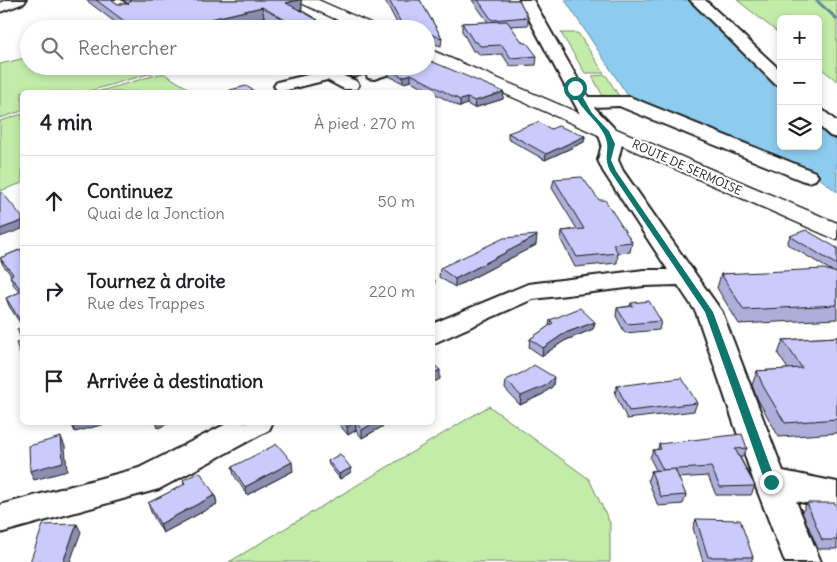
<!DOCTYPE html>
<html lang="fr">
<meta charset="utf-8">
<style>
:root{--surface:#fff;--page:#f2f2f2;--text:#202124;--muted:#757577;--line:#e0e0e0}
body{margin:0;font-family:Delius,sans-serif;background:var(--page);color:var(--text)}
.controls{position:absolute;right:15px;top:15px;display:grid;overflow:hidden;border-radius:8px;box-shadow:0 2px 8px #0003}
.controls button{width:45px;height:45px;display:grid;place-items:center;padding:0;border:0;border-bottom:1px solid var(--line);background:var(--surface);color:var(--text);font:25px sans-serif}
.stop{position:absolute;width:15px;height:15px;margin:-11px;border:4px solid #0f766e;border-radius:50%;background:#fff}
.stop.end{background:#0f766e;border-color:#fff;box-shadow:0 1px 5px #0008}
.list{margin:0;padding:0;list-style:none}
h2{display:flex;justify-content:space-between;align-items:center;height:65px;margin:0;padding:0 20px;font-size:21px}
h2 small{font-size:16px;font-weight:400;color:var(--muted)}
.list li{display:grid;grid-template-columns:32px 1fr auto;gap:15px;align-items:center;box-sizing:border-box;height:90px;padding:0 20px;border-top:1px solid var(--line)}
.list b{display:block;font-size:19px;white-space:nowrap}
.list p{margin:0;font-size:16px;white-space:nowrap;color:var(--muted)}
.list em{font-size:16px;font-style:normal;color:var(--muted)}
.icon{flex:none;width:28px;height:28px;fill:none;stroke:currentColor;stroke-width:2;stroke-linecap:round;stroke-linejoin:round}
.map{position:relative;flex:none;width:837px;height:562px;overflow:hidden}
.search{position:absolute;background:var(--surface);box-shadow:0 2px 8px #0003;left:20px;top:20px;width:415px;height:55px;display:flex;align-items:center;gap:12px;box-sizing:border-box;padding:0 18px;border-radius:28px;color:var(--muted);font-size:19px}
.panel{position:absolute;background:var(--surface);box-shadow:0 2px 8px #0003;left:20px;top:90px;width:415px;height:335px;border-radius:8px}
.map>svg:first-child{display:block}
.green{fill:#c2eca8;stroke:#6f8462}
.water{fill:#8dccee;stroke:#60869a}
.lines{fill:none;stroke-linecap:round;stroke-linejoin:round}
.stream{stroke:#60869a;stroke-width:3}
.minor-casing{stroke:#1c1c1c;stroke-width:4}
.major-casing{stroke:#1c1c1c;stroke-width:3}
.minor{fill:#fff;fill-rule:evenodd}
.major{fill:#fff;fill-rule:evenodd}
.wall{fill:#aeaeda;stroke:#1c1c1c}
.shaded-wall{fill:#8d8db1;stroke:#1c1c1c}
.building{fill:#cacafd;stroke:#1c1c1c}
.route{fill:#0f766e}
.labels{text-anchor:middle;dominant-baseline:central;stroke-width:4.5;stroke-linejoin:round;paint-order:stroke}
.far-street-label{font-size:12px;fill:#1c1c1c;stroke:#fff}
</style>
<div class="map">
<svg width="837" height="562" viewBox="0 0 837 562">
<rect width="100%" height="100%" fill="#fff"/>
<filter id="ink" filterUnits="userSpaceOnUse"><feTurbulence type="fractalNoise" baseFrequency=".02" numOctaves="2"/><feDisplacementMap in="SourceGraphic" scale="10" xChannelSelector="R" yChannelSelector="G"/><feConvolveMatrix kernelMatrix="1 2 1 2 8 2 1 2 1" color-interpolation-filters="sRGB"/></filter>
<g filter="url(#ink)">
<g class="green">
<path d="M737,0H837V81L818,66V19H781V35Z"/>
<path d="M561,33H578L604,73H585Z"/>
<path d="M29,57V66H156L162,70L86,92H22V111L0,118V64Z"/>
<path d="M163,73L194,92H97Z"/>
<path d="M606,75L620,98H604L592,76Z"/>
<path d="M22,114V183L0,191V121Z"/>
<path d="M489,406L589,479L610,523V562H229Z"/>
</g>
<path class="water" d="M565,0H690L781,86V146H818V123L837,141V192L818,177L632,102Z"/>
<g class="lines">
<path class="stream" d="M816,0L837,19"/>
<g class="minor-casing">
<g id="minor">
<path d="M7,0H26L24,3L0,12V3Z"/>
<path d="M105,0H121L132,9L130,12H120Z"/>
<path d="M519,0H533L588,97H630L815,172L818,176L815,180L808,182L801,180L619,106L594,107L613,127L622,144L618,160L623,171L722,312L783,471L837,482V510L796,501L821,562H785L754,482L696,312L678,285L644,286L533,299L432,344V324L528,284L644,270H668L603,171L598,160L602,144L598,133L580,114Z"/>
<path d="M690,0H705L781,71V85L775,84Z"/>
<path d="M382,66H407L405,69L374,79L368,78L366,74L368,70Z"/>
<path d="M329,70L356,81L359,85L356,89H344L327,80L283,91L277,90L274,86L277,82Z"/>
<path d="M818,110L824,111L837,122V138L830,136L818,125Z"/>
<path d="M230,422H273L269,430L159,489L0,533V505L139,468Z"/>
</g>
</g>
<g class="major-casing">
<g id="major">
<path d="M299,0H318L377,26L379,29H357L301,3Z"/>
<path d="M426,48L837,223V240L426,59Z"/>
</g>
</g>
<use href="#minor" class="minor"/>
<use href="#major" class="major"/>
</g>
<g class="wall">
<path d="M86,0H112L118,4H128L123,0H301L302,9H299L318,20L319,29H285L264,17L213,29H124Z"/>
<path d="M385,0H420L442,38L441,46L426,41V29H400Z"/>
<path d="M472,0H519L528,17V25L510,26L523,43L537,56L536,65L510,66L502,54L479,55L477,51H473L462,31V23L488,22Z"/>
<path d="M319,66H374L367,68L364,75L354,78L330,68L324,69Z"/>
<path d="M400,66L503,99L474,108L467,104L460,107L411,81L403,83L389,76V70Z"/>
<path d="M551,129L585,136L584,142L545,160L508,139V133Z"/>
<path d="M554,179L599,200L632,242L630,252L618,253L617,263L575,267L561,240L562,231L577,229L552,188Z"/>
<path d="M790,236L837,248V319L739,324L717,288L721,274L832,271L787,244Z"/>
<path d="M536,245L455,287L439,277L440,268Z"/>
<path d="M22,249V326L9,306L6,298L20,292L13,284L10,276L11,275L3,265L0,258Z"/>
<path d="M631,303L661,321L659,330L625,333L616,316L617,308L630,306Z"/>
<path d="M550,320L595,322L593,329L564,341L542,356L529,347L530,339L549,326Z"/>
<path d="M837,337V433L779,437L758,400L752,385L757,371L788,369L778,354L783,340Z"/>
<path d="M506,380L553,386L543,394L520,405L505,389Z"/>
<path d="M617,386L697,403L694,411L627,419L615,394Z"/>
<path d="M337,422H386L387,424L362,438L356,430L348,435Z"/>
<path d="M659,444L747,448L743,457H740L755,486L751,495H716L708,476L678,478L686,495L683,504L658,506L648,480L651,471L656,470L650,458L653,450L658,449Z"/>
<path d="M328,461L351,472L340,479L329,465Z"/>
<path d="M232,467L293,471L247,495L234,475Z"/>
<path d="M183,480L215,495L217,504L163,533L151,512L148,503L184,485Z"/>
<path d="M807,503L837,507V549H818L802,512Z"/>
<path d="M696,519L753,557L751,562H703L693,528Z"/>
</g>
<g class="shaded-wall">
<path d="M298,0H301L302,9L287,12L286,3Z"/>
<path d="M262,7L264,17L213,29H168Z"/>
<path d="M318,20L319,29H296V26Z"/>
<path d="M324,66H330V68L324,69Z"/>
<path d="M365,66H374L367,68L364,75L354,78L353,72Z"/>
<path d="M411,74V81L403,83V77Z"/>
<path d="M504,92L503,99L474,108L475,101Z"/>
<path d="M467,98V104L460,107V100Z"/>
<path d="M585,136L584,142L545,160L546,154Z"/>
<path d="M22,221V229L0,237V229Z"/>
<path d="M537,236L536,245L455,287V279Z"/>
<path d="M435,280L434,288L432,289V281Z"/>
<path d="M595,322L593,329L564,341L542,356L543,348L565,333Z"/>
<path d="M440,370V379L432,383V374Z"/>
<path d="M554,377L553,386L543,394L520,405L521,396Z"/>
<path d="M75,422H104L105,424L75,432L71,423Z"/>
<path d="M156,422H172L158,428Z"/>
<path d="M355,422L356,430L348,435L347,427Z"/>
<path d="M375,422H386L387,424L362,438V430Z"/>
<path d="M61,437L65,446L67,471L34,480L30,471Z"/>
<path d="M292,462L293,471L247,495L245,487Z"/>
<path d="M351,468V472L340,479L339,474Z"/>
<path d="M215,495L217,504L163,533L160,524Z"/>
<path d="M77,524L81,532L70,562H63Z"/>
</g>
<g class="building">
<path d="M96,0H112L118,4H128L131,1V0H298L286,3L318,20L296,26L262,7L168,29H135Z"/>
<path d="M389,0H420L442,38L426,33V29H413L402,25Z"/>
<path d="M478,0H519L528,17L492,20Z"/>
<path d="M507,21L523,43H527L537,56L511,58L502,45L480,46L477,42H474L462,23Z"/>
<path d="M426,59L504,92L475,101L467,98L460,100L411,74L403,77L389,70L400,66H426Z"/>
<path d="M340,66H365L364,68L353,72Z"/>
<path d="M246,86L256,92H233L230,90Z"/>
<path d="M538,122L551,129L558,126L585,136L546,154L508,133Z"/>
<path d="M582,177L599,200H605L632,242L613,244L618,253L577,257L562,231L584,229L554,179Z"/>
<path d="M2,192L22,217V221L0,229V193Z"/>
<path d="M806,230L837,248V265L790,236Z"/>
<path d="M537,235V236L455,279L440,268L504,238Z"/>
<path d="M22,249V323L6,298L20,292L19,287L10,276L13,274L0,258Z"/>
<path d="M824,269L837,273V305L744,310L721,274Z"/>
<path d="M649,301L661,321L627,324L617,308L633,306L631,303Z"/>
<path d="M580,308L595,322L565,333L543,348L530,339L553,323L550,320Z"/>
<path d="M22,327V360L16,343L22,341L17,329Z"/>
<path d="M837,337V419L785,423L763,386L757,371L802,368L783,340Z"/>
<path d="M432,363L440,370L432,374Z"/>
<path d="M534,365L554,377L545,386L521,396L506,380L526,371Z"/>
<path d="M682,378L697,403L629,411L617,386Z"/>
<path d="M344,422H355L347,427Z"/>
<path d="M355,422H375L362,430Z"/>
<path d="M742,434L747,448L735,449L755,486L720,487L711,467L663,470L653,450L661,449L659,444Z"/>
<path d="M61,437L63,462L30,471L29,446Z"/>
<path d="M277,444L292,462L245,487L232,467Z"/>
<path d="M340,454L351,468L339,474L328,461Z"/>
<path d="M675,469L686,495L661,497L651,471Z"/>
<path d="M200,472L215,495L160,524L148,503L185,484L183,480Z"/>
<path d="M807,503H835L837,507V540H822Z"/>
<path d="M696,519L740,520L753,557H708Z"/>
<path d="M77,524L63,562H30L43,525Z"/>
</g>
</g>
<path class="route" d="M573,87H577L592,113L609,131L615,144L611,160L616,171L713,312L776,482L774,485L771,487L765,482L705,312L610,171C602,154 612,150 604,134C596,118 575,106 573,87Z"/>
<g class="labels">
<g class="far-street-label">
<text transform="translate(687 167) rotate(24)">ROUTE DE SERMOISE</text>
</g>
</g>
</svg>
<div class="controls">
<button>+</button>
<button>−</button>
<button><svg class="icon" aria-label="layers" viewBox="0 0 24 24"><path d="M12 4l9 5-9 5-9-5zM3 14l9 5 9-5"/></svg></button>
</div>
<div class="stop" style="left:575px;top:88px"></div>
<div class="stop end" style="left:771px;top:482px"></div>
<div class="search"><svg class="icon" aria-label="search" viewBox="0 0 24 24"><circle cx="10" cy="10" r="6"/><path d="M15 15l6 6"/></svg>Rechercher</div>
<section class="panel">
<h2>4 min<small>À pied · 270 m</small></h2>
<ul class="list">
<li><svg class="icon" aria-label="ahead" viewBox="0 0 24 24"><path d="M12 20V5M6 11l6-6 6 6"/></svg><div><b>Continuez</b><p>Quai de la Jonction</p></div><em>50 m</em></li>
<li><svg class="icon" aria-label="right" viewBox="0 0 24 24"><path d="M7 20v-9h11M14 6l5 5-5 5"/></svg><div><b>Tournez à droite</b><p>Rue des Trappes</p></div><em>220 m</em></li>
<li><svg class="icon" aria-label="arrive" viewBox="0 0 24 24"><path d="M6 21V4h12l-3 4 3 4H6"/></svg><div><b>Arrivée à destination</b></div></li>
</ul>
</section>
</div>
